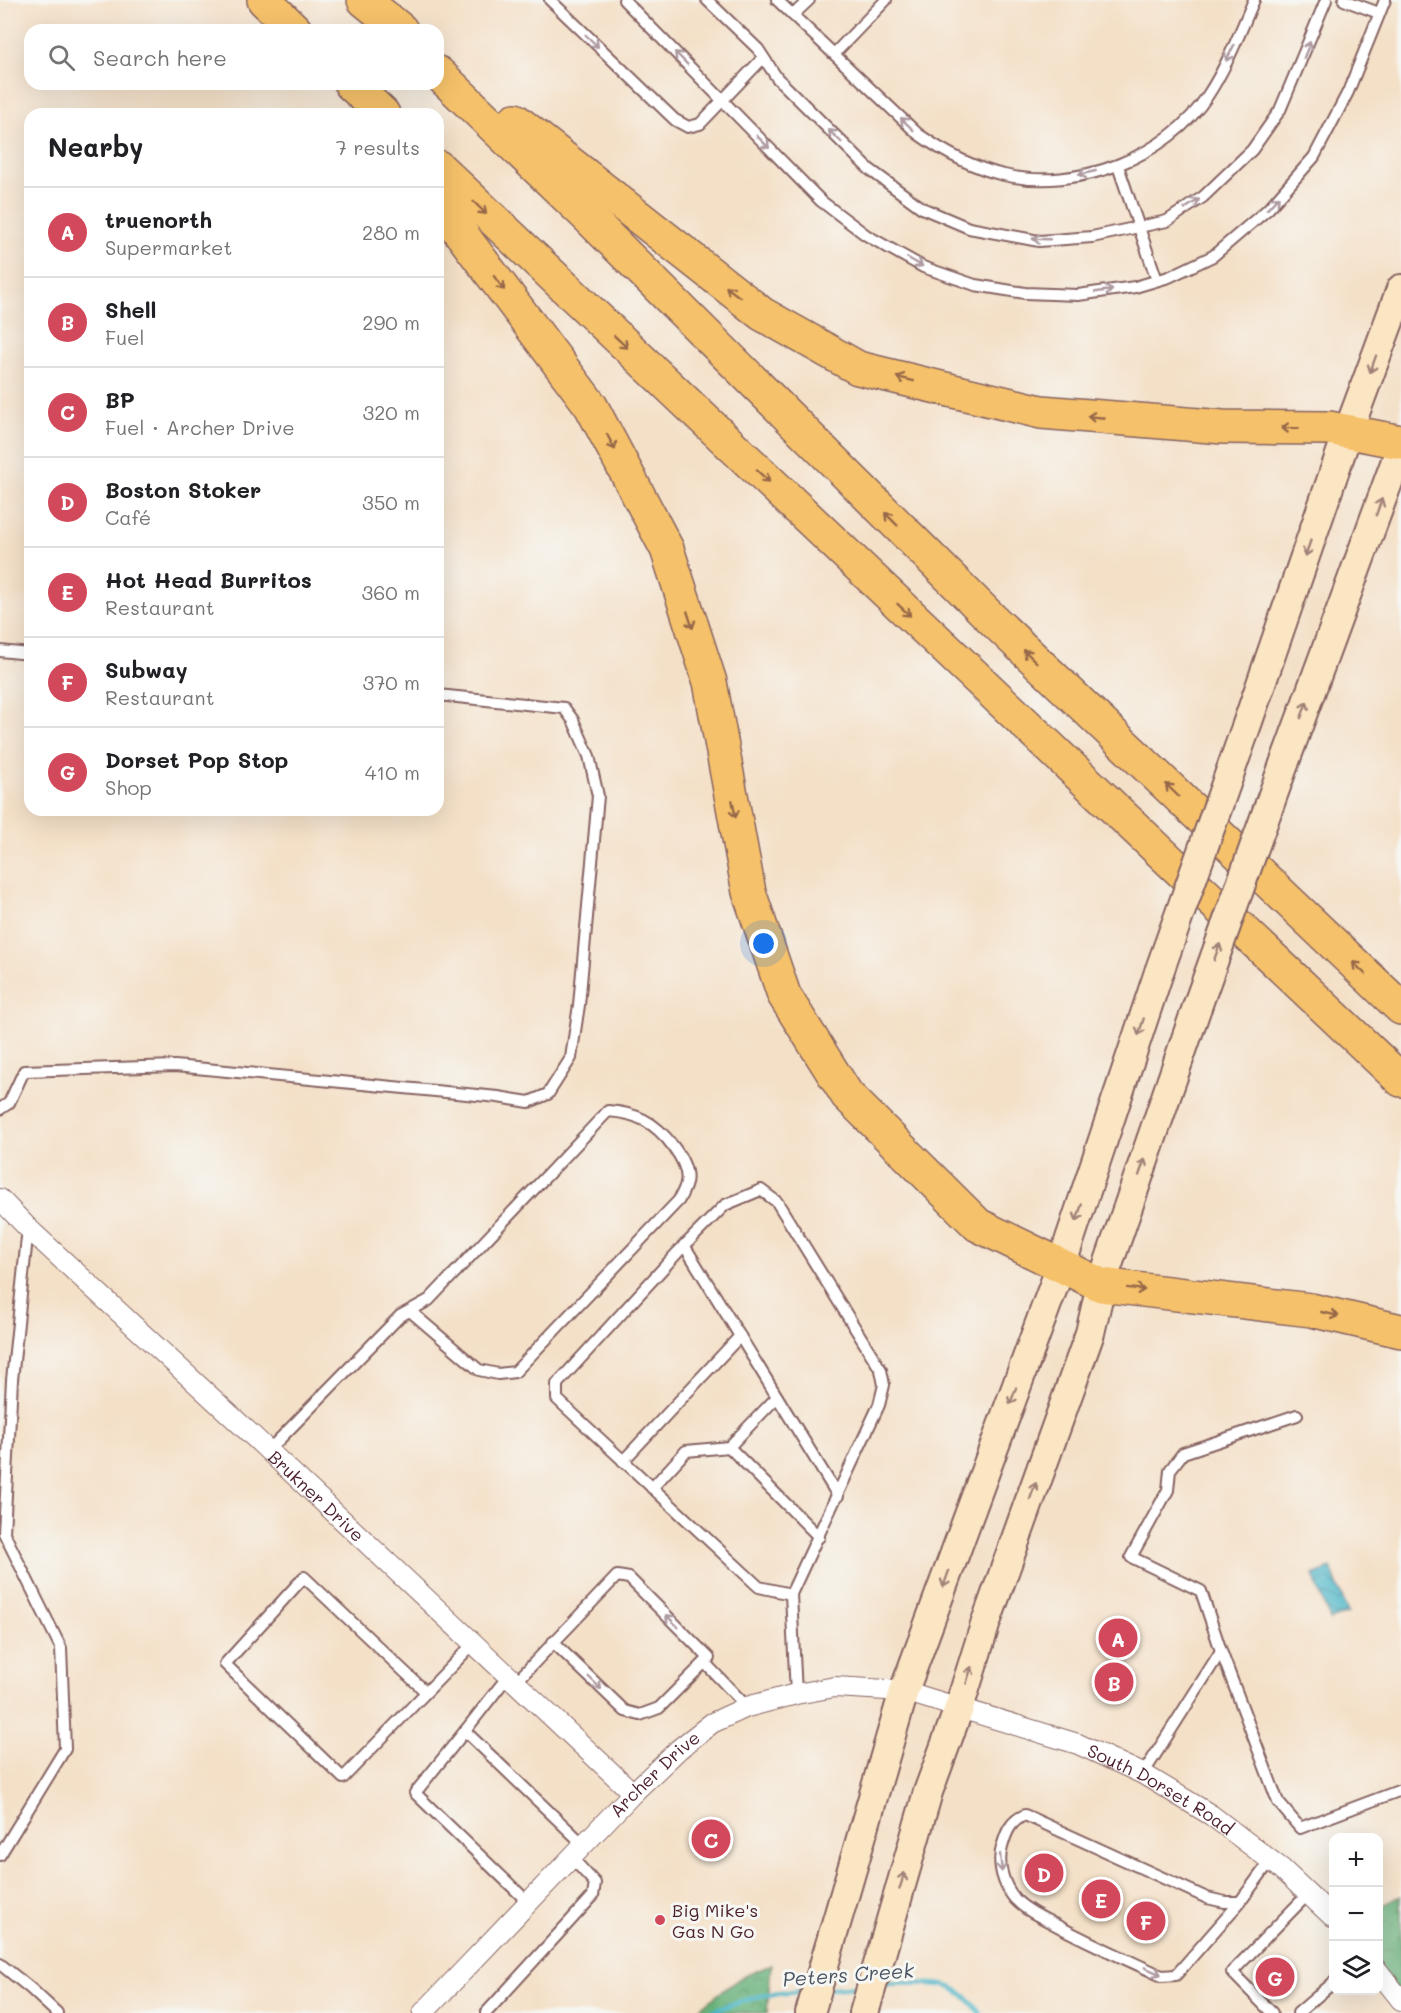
<!DOCTYPE html>
<meta charset="utf-8">
<style>
:root{--surface:#fff;--page:#f2f2f2;--text:#202124;--muted:#757577;--line:#e0e0e0;--accent:#d1495b}
body{margin:0;font-family:Mali,sans-serif;background:var(--page);color:var(--text)}
.controls{position:absolute;right:18px;bottom:18px;display:grid;overflow:hidden;border-radius:12px;box-shadow:0 6px 24px #0002}
.controls button{width:54px;height:54px;display:grid;place-items:center;padding:0;border:0;border-bottom:2px solid var(--line);background:var(--surface);color:var(--text);font:30px sans-serif}
.you{position:absolute;left:764px;top:944px;width:21px;height:21px;margin:-15px;border:4px solid #fff;border-radius:50%;background:#1a73e8;box-shadow:0 0 0 9px #1a73e833}
.badge{display:grid;place-items:center;width:39px;height:39px;border-radius:50%;background:var(--accent);color:#fff;font-size:20px;font-weight:700}
.pin{position:absolute;translate:-50% -50%;border:3px solid #fff;box-shadow:0 2px 6px #0006}
.list{margin:0;padding:0;list-style:none}
h2{display:flex;justify-content:space-between;align-items:center;height:78px;margin:0;padding:0 24px;font-size:26px}
h2 small{font-size:20px;font-weight:400;color:var(--muted)}
.list li{display:grid;grid-template-columns:39px 1fr auto;gap:18px;align-items:center;box-sizing:border-box;height:90px;padding:0 24px;border-top:2px solid var(--line)}
.list b{display:block;font-size:22px;white-space:nowrap}
.list p{margin:0;font-size:20px;white-space:nowrap;color:var(--muted)}
.list em{font-size:20px;font-style:normal;color:var(--muted)}
.icon{flex:none;width:33px;height:33px;fill:none;stroke:currentColor;stroke-width:2;stroke-linecap:round;stroke-linejoin:round}
.map{position:relative;flex:none;width:1401px;height:2013px;overflow:hidden}
.search{position:absolute;background:var(--surface);box-shadow:0 6px 24px #0002;left:24px;top:24px;width:420px;height:66px;display:flex;align-items:center;gap:15px;box-sizing:border-box;padding:0 21px;border-radius:18px;color:var(--muted);font-size:22px}
.panel{position:absolute;background:var(--surface);box-shadow:0 6px 24px #0002;left:24px;top:108px;width:420px;height:708px;border-radius:18px}
.map>svg:first-child{display:block}
.forest{fill:url(#forest-crowns);stroke:#596852;stroke-width:1.5}
.water{fill:url(#water-waves);stroke:#4a6a7a;stroke-width:1.5}
.lines{fill:none;stroke-linecap:round;stroke-linejoin:round}
.stream{stroke:#4bb6c8;stroke-width:5}
.lane-casing{stroke:#866362;stroke-width:14}
.street-casing{stroke:#866362;stroke-width:22}
.secondary-casing{stroke:#866362;stroke-width:32}
.highway-casing{stroke:#866362;stroke-width:36}
.lane{stroke:#fff;stroke-width:10}
.street{stroke:#fff;stroke-width:20}
.secondary{stroke:#fbe6c4;stroke-width:28}
.highway{stroke:#f5c16b;stroke-width:33}
.secondary-bridge-casing{stroke:#866362;stroke-width:32;stroke-linecap:butt}
.secondary-bridge{stroke:#fbe6c4;stroke-width:28}
.oneway{stroke:#ae9aa0}
.oneway2{stroke:#976848}
.oneway3{stroke:#a28278}
.poi-dot{fill:#d1495b;stroke:#f6f6f2;stroke-width:2}
.labels{text-anchor:middle;dominant-baseline:central;stroke-width:6;stroke-linejoin:round;paint-order:stroke}
.street-label{font-size:18px;fill:#4a1f2b;stroke:#f6f6f2}
.poi-label{font-size:18px;fill:#4a1f2b;stroke:#f6f6f2;text-anchor:start}
.water-label{font-size:20px;font-style:italic;fill:#4a5462;stroke:#f6f6f2}
</style>
<div class="map">
<svg width="1401" height="2013" viewBox="0 0 1401 2013">
<defs>
<pattern id="forest-crowns" width="20" height="18" patternUnits="userSpaceOnUse" patternTransform="scale(1.5)"><rect width="20" height="18" fill="#68b179"/><path d="M2 6a3 3 0 1 1 6 0M12 15a3 3 0 1 1 6 0" fill="none" stroke="#588f63"/></pattern>
<pattern id="water-waves" width="16" height="10" patternUnits="userSpaceOnUse" patternTransform="scale(1.5)"><rect width="16" height="10" fill="#4bb6c8"/><path d="M0 5q4-4 8 0t8 0" fill="none" stroke="#4093a3"/></pattern>
</defs>
<rect width="100%" height="100%" fill="#f6f6f2"/>
<filter id="ink" filterUnits="userSpaceOnUse"><feTurbulence type="fractalNoise" baseFrequency=".0167" numOctaves="2"/><feDisplacementMap in="SourceGraphic" scale="12" xChannelSelector="R" yChannelSelector="G"/><feConvolveMatrix kernelMatrix="1 2 1 2 8 2 1 2 1" color-interpolation-filters="sRGB"/></filter>
<filter id="wash" filterUnits="userSpaceOnUse"><feTurbulence type="fractalNoise" baseFrequency=".008" numOctaves="4" result="noise"/><feDisplacementMap in="SourceGraphic" scale="24" xChannelSelector="R" yChannelSelector="G"/><feGaussianBlur stdDeviation="1.35" result="paint"/><feColorMatrix in="noise" values="0 0 0 0 0 0 0 0 0 0 0 0 0 0 0 0 0 1.4 0 .05"/><feComposite in="paint" operator="in"/></filter>
<g filter="url(#wash)">
<rect width="100%" height="100%" fill="#f4e0c7"/>
<g class="forest">
<path d="M1401,1896V2000L1379,1971L1378,1907Z"/>
<path d="M771,1965L767,2013H693L740,1978Z"/>
</g>
<path class="water" d="M1331,1568L1348,1613L1330,1620L1313,1575Z"/>
<g class="lines">
<g class="stream">
<path d="M881,1984C895,1983 942,1982 952,1988C962,1992 974,2004 980,2013"/>
<path d="M825,1989L863,1986"/>
<path d="M711,2013L717,2009L763,1995L807,1991"/>
</g>
</g>
</g>
<g filter="url(#ink)">
<g class="lines">
<g class="lane-casing">
<g id="lane">
<path d="M550,0L675,120L688,127L700,124L763,58"/>
<path d="M624,0L821,201L866,235L923,267L975,285L1025,293L1078,295L1135,287L1169,277L1213,256L1268,209L1314,157L1348,92L1385,0"/>
<path d="M707,0L758,49L777,78L869,169L922,208L969,228L1039,241L1092,237L1167,221L1203,197L1252,150L1280,110L1326,0"/>
<path d="M777,0L918,134C945,153 973,168 1004,175C1077,192 1168,157 1208,95C1227,66 1240,32 1254,0"/>
<path d="M1344,0L1379,13"/>
<path d="M793,15L809,0"/>
<path d="M834,54L886,0"/>
<path d="M1118,166L1157,280"/>
<path d="M0,651L30,654"/>
<path d="M0,1109L9,1103L24,1071L175,1066L498,1097L529,1102L548,1094L571,1058L579,1005L598,796L589,756L573,720L564,708L438,695"/>
<path d="M684,1245L838,1496"/>
<path d="M729,1447L819,1537"/>
<path d="M268,1451L400,1316L429,1300L608,1111C621,1112 633,1114 644,1120C662,1129 691,1162 686,1183C685,1189 681,1195 679,1200L515,1372L498,1374L479,1370L410,1311"/>
<path d="M623,1461L740,1336"/>
<path d="M652,1488L686,1451L729,1447L777,1397"/>
<path d="M791,1594L759,1587L557,1399V1384L678,1252L725,1205L761,1190L777,1202L881,1370L884,1385L879,1405L791,1594L796,1694"/>
<path d="M1221,1651L1201,1591L1131,1557L1168,1490L1170,1470L1183,1453L1297,1415"/>
<path d="M705,1663L747,1707"/>
<path d="M508,1676L465,1731L584,1845"/>
<path d="M515,1683L617,1576L629,1578L709,1658L659,1708L640,1715L625,1711L553,1642"/>
<path d="M426,1692L304,1577L225,1664L343,1778L473,1644"/>
<path d="M465,1731L415,1793L529,1903"/>
<path d="M1143,1774L1221,1651L1278,1802L1300,1828L1401,1790"/>
<path d="M0,1855L65,1749L61,1648L4,1533L12,1380L28,1228"/>
<path d="M1240,1902L1176,1975L1162,1976C1126,1959 1089,1943 1054,1924C1041,1917 1025,1910 1015,1899C1003,1885 997,1864 1002,1847C1006,1833 1010,1821 1025,1815L1207,1898L1225,1902H1240L1271,1860"/>
<path d="M0,1964L30,1988L57,2013"/>
<path d="M486,2013L593,1896L595,1883L572,1858"/>
<path d="M1272,2013L1232,1972L1308,1894"/>
<path d="M1298,2013L1334,1982"/>
</g>
</g>
<g class="street-casing">
<g id="street">
<path id="s1" d="M0,1199L28,1228L239,1423L633,1793"/>
<path d="M1378,1971L1401,2000"/>
<path id="s2" d="M423,2013L633,1793L679,1749L712,1723L747,1707L796,1694L835,1687L904,1691L1078,1744L1143,1774L1211,1815L1282,1869L1334,1918"/>
</g>
</g>
<g class="secondary-casing">
<g id="secondary">
<path d="M1244,733L1348,432L1401,289"/>
<path d="M1284,764L1401,447"/>
<path d="M810,2013L904,1691L1061,1266L1159,972"/>
<path d="M864,2013L928,1792L959,1708L986,1622L1090,1333L1101,1285L1197,1007"/>
</g>
</g>
<g class="highway-casing">
<g id="highway">
<path d="M264,0L295,30"/>
<path d="M364,0L401,30"/>
<path d="M438,73L589,218L992,619L1401,1008"/>
<path d="M351,84L383,114"/>
<path d="M515,120L762,314L858,368L1041,412L1223,427L1329,428L1401,442"/>
<path d="M438,167L1401,1080"/>
<path d="M438,203L591,406L667,549L710,682L749,892L784,995L847,1095L978,1225L1101,1285L1311,1310L1401,1331"/>
</g>
</g>
<use href="#lane" class="lane"/>
<use href="#street" class="street"/>
<use href="#secondary" class="secondary"/>
<use href="#highway" class="highway"/>
<g class="secondary-bridge-casing">
<g id="secondary-bridge">
<path d="M1159,972L1244,733"/>
<path d="M1197,1007L1284,764"/>
</g>
</g>
<use href="#secondary-bridge" class="secondary-bridge"/>
</g>
<defs><path id="oneway-shaft" d="M-6 0H5M1.5-3L5.5 0L1.5 3" fill="none" stroke-width="1.6" stroke-linecap="round" stroke-linejoin="round" transform="scale(1.5)"/></defs>
<g class="oneway">
<use href="#oneway-shaft" transform="translate(592 41) rotate(44)"/>
<use href="#oneway-shaft" transform="translate(1307 50) rotate(-68)"/>
<use href="#oneway-shaft" transform="translate(1230 53) rotate(117)"/>
<use href="#oneway-shaft" transform="translate(681 58) rotate(-135)"/>
<use href="#oneway-shaft" transform="translate(907 124) rotate(-136)"/>
<use href="#oneway-shaft" transform="translate(835 136) rotate(-136)"/>
<use href="#oneway-shaft" transform="translate(763 142) rotate(45)"/>
<use href="#oneway-shaft" transform="translate(1087 173) rotate(167)"/>
<use href="#oneway-shaft" transform="translate(1273 203) rotate(-47)"/>
<use href="#oneway-shaft" transform="translate(1192 204) rotate(-34)"/>
<use href="#oneway-shaft" transform="translate(1041 239) rotate(-178)"/>
<use href="#oneway-shaft" transform="translate(915 262) rotate(30)"/>
<use href="#oneway-shaft" transform="translate(1104 291) rotate(-8)"/>
<use href="#oneway-shaft" transform="translate(672 1621) rotate(-135)"/>
<use href="#oneway-shaft" transform="translate(595 1683) rotate(44)"/>
<use href="#oneway-shaft" transform="translate(1001 1863) rotate(84)"/>
<use href="#oneway-shaft" transform="translate(1153 1971) rotate(24)"/>
</g>
<g class="oneway2">
<use href="#oneway-shaft" transform="translate(480 208) rotate(44)"/>
<use href="#oneway-shaft" transform="translate(499 283) rotate(53)"/>
<use href="#oneway-shaft" transform="translate(733 292) rotate(-143)"/>
<use href="#oneway-shaft" transform="translate(621 342) rotate(43)"/>
<use href="#oneway-shaft" transform="translate(905 379) rotate(-166)"/>
<use href="#oneway-shaft" transform="translate(1096 417) rotate(-175)"/>
<use href="#oneway-shaft" transform="translate(1290 428) rotate(-179)"/>
<use href="#oneway-shaft" transform="translate(611 442) rotate(62)"/>
<use href="#oneway-shaft" transform="translate(763 476) rotate(43)"/>
<use href="#oneway-shaft" transform="translate(891 519) rotate(-135)"/>
<use href="#oneway-shaft" transform="translate(904 610) rotate(43)"/>
<use href="#oneway-shaft" transform="translate(690 620) rotate(72)"/>
<use href="#oneway-shaft" transform="translate(1030 656) rotate(-136)"/>
<use href="#oneway-shaft" transform="translate(1172 790) rotate(-136)"/>
<use href="#oneway-shaft" transform="translate(734 809) rotate(79)"/>
<use href="#oneway-shaft" transform="translate(1359 968) rotate(-136)"/>
<use href="#oneway-shaft" transform="translate(1136 1289) rotate(7)"/>
<use href="#oneway-shaft" transform="translate(1330 1314) rotate(13)"/>
</g>
<g class="oneway3">
<use href="#oneway-shaft" transform="translate(1373 364) rotate(110)"/>
<use href="#oneway-shaft" transform="translate(1379 507) rotate(-70)"/>
<use href="#oneway-shaft" transform="translate(1308 548) rotate(109)"/>
<use href="#oneway-shaft" transform="translate(1304 710) rotate(-70)"/>
<use href="#oneway-shaft" transform="translate(1217 952) rotate(-70)"/>
<use href="#oneway-shaft" transform="translate(1141 1027) rotate(108)"/>
<use href="#oneway-shaft" transform="translate(1142 1167) rotate(-71)"/>
<use href="#oneway-shaft" transform="translate(1079 1213) rotate(108)"/>
<use href="#oneway-shaft" transform="translate(1013 1396) rotate(110)"/>
<use href="#oneway-shaft" transform="translate(1033 1491) rotate(-70)"/>
<use href="#oneway-shaft" transform="translate(946 1579) rotate(110)"/>
<use href="#oneway-shaft" transform="translate(969 1675) rotate(-73)"/>
<use href="#oneway-shaft" transform="translate(902 1881) rotate(-73)"/>
</g>
</g>
<circle class="poi-dot" cx="660" cy="1920" r="6"/>
<g class="labels">
<g class="street-label">
<text stroke="none"><textPath href="#s1" startOffset="434">Brukner Drive</textPath></text>
<text stroke="none"><textPath href="#s2" startOffset="333">Archer Drive</textPath></text>
<text stroke="none"><textPath href="#s2" startOffset="884">South Dorset Road</textPath></text>
</g>
<g class="poi-label">
<text x="672" y="1910">Big Mike's<tspan x="672" dy="21">Gas N Go</tspan></text>
</g>
<g class="water-label">
<text transform="translate(848 1974) rotate(-4)">Peters Creek</text>
</g>
</g>
</svg>
<div class="controls">
<button>+</button>
<button>−</button>
<button><svg class="icon" aria-label="layers" viewBox="0 0 24 24"><path d="M12 4l9 5-9 5-9-5zM3 14l9 5 9-5"/></svg></button>
</div>
<div class="you"></div>
<div class="pin badge" style="left:1118px;top:1638px">A</div>
<div class="pin badge" style="left:1114px;top:1682px">B</div>
<div class="pin badge" style="left:711px;top:1839px">C</div>
<div class="pin badge" style="left:1044px;top:1873px">D</div>
<div class="pin badge" style="left:1101px;top:1899px">E</div>
<div class="pin badge" style="left:1146px;top:1921px">F</div>
<div class="pin badge" style="left:1275px;top:1977px">G</div>
<div class="search"><svg class="icon" aria-label="search" viewBox="0 0 24 24"><circle cx="10" cy="10" r="6"/><path d="M15 15l6 6"/></svg>Search here</div>
<section class="panel">
<h2>Nearby<small>7 results</small></h2>
<ul class="list">
<li><span class="badge">A</span><div><b>truenorth</b><p>Supermarket</p></div><em>280 m</em></li>
<li><span class="badge">B</span><div><b>Shell</b><p>Fuel</p></div><em>290 m</em></li>
<li><span class="badge">C</span><div><b>BP</b><p>Fuel · Archer Drive</p></div><em>320 m</em></li>
<li><span class="badge">D</span><div><b>Boston Stoker</b><p>Café</p></div><em>350 m</em></li>
<li><span class="badge">E</span><div><b>Hot Head Burritos</b><p>Restaurant</p></div><em>360 m</em></li>
<li><span class="badge">F</span><div><b>Subway</b><p>Restaurant</p></div><em>370 m</em></li>
<li><span class="badge">G</span><div><b>Dorset Pop Stop</b><p>Shop</p></div><em>410 m</em></li>
</ul>
</section>
</div>
